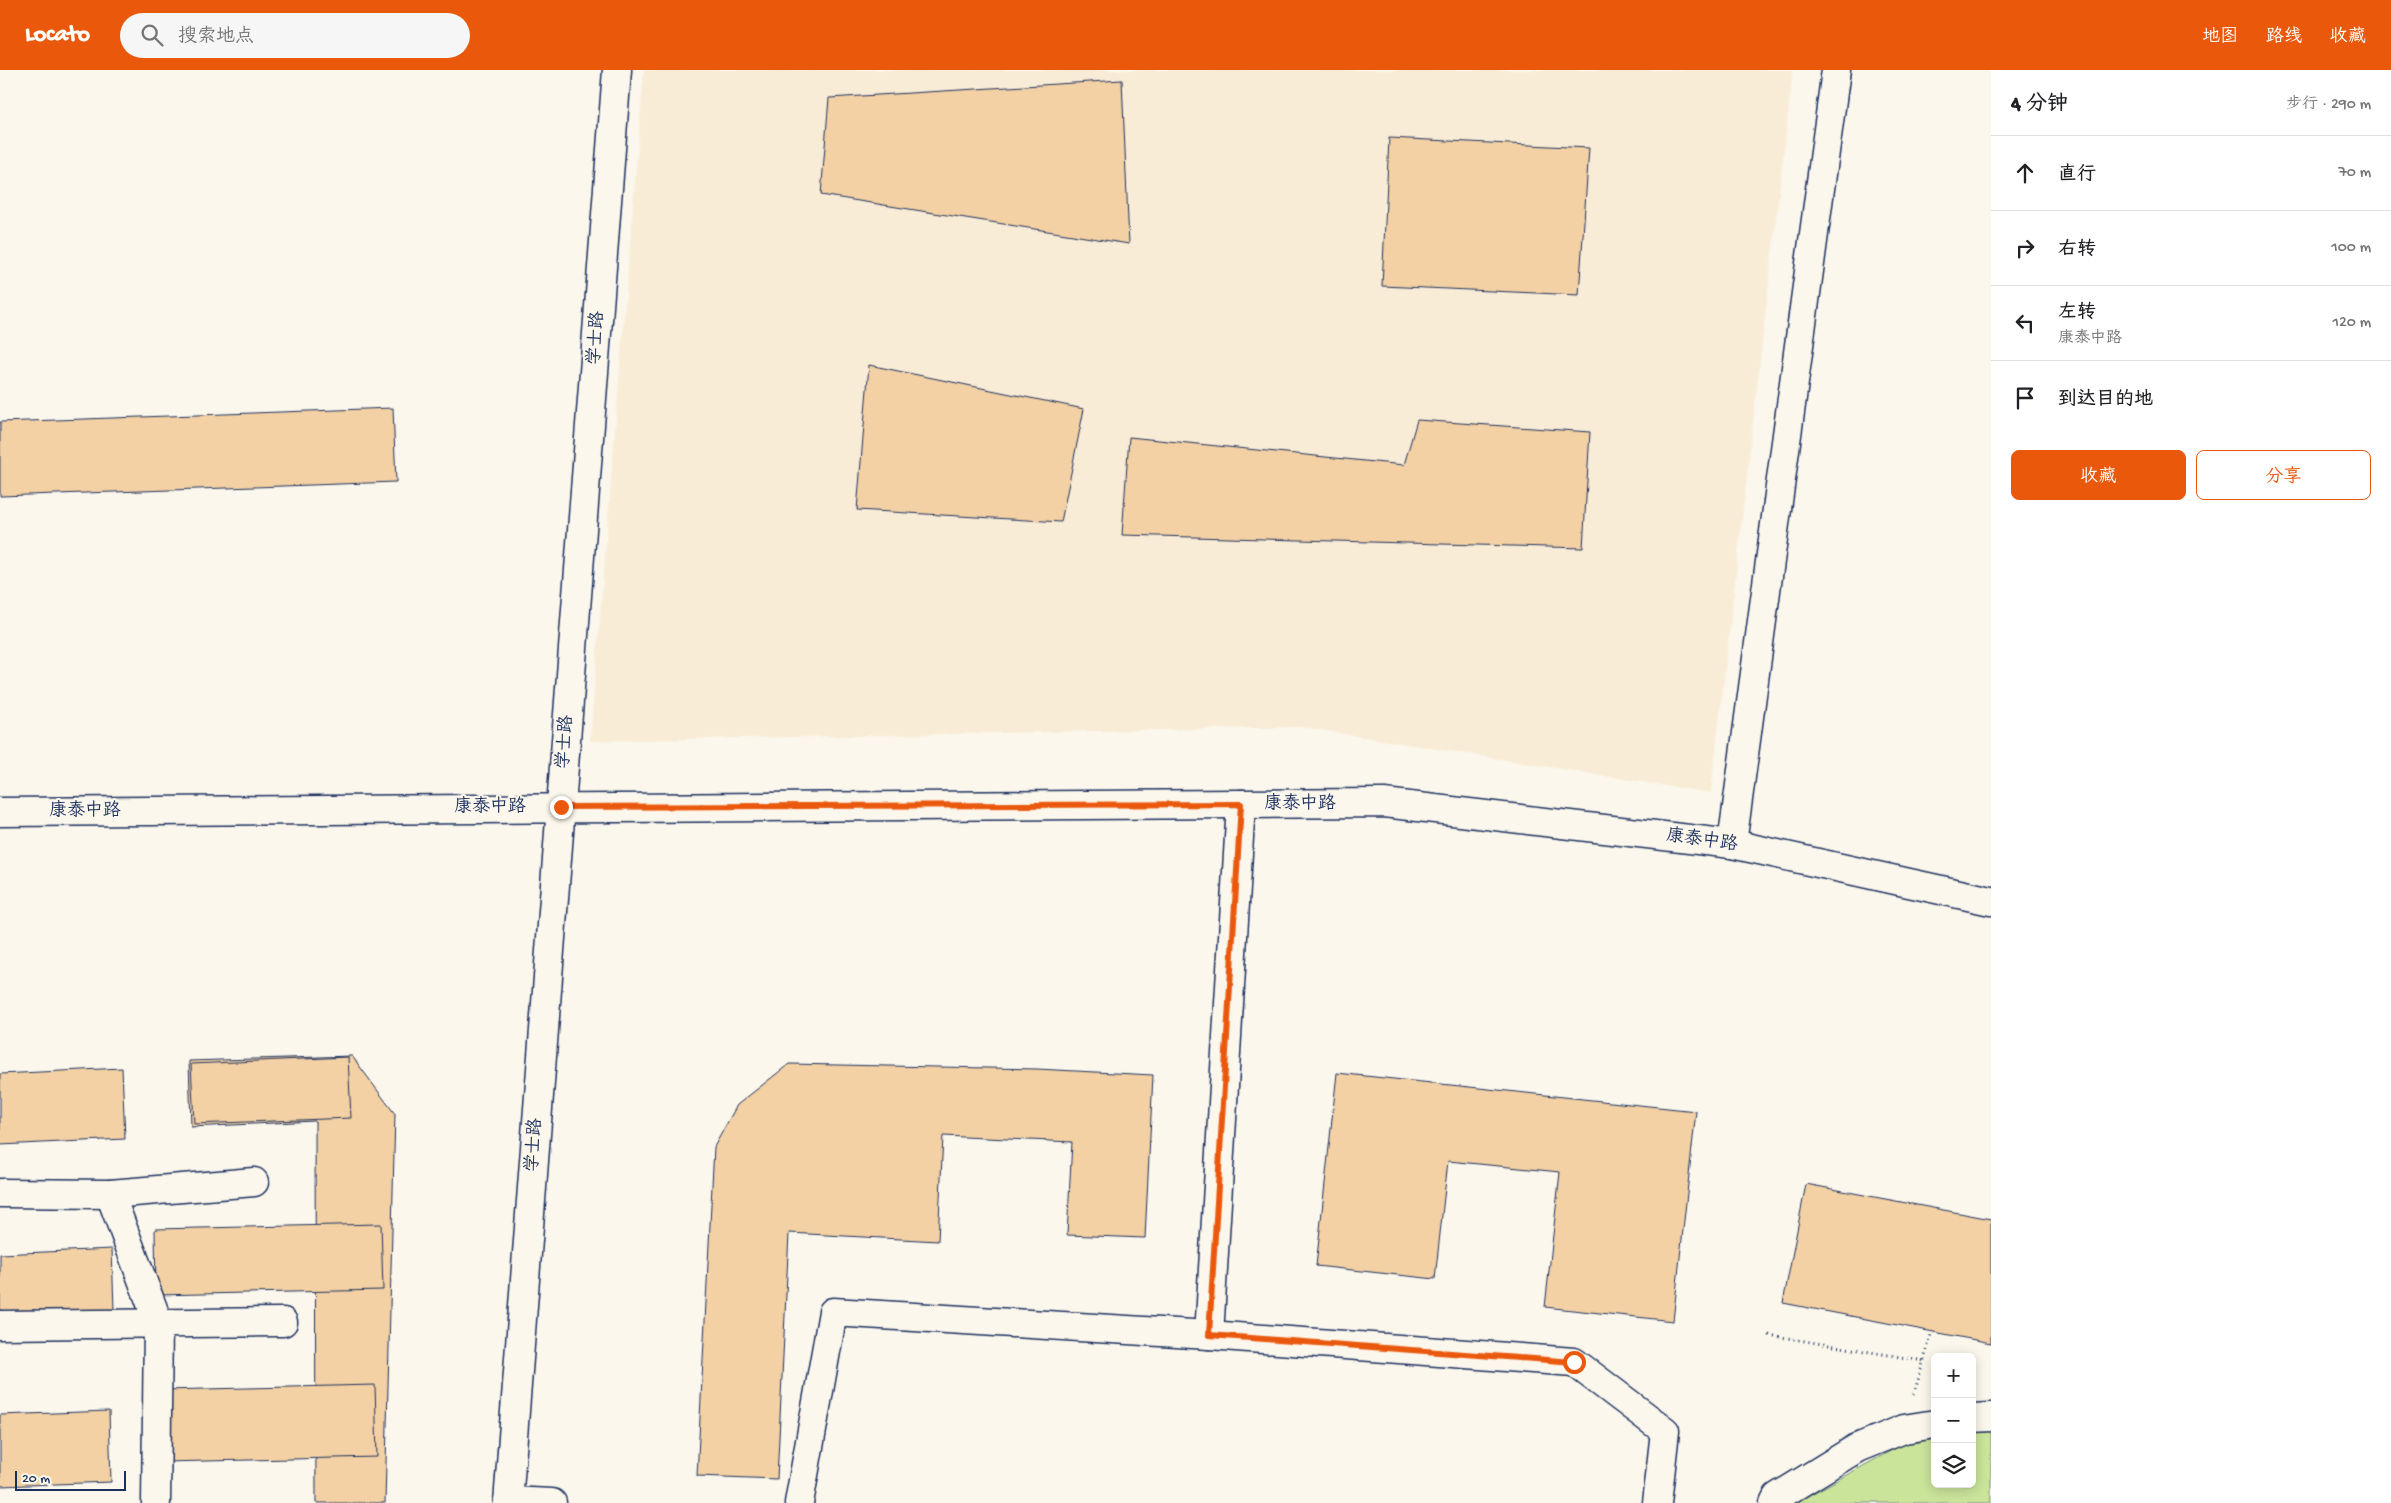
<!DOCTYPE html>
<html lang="zh">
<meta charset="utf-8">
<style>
:root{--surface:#fff;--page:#f6f6f6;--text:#202124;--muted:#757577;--line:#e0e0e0;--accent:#ea580c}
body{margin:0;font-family:"Gochi Hand","LXGW WenKai TC",sans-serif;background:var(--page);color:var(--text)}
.controls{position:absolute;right:15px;bottom:15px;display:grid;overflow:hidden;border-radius:8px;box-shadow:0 2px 12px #0003}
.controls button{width:45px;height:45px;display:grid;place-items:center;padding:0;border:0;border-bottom:1px solid var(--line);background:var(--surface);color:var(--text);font:25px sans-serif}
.scale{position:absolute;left:15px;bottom:12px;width:111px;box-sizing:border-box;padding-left:5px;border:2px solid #1b2f5e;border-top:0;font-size:14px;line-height:18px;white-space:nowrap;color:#1b2f5e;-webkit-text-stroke:4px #fbf7ec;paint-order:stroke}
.stop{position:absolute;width:15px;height:15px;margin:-11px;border:4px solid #ea580c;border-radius:50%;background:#fff}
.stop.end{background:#ea580c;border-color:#fff;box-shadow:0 1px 5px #0008}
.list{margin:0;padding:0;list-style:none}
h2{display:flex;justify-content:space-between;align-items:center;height:65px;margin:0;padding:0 20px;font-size:21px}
h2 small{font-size:16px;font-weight:400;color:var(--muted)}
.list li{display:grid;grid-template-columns:32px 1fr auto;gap:15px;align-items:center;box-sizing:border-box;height:75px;padding:0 20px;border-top:1px solid var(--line)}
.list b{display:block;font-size:19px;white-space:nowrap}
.list p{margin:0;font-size:16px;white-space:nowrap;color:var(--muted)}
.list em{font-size:16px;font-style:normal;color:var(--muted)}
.actions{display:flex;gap:10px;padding:15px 20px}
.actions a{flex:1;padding:11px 0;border:1px solid var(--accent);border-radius:8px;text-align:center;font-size:18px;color:var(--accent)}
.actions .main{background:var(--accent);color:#fff}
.icon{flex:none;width:28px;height:28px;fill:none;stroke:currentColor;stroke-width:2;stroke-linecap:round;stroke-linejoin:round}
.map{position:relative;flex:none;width:1991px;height:1433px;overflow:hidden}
header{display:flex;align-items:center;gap:30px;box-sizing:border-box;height:70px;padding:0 25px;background:var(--accent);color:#fff}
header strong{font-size:24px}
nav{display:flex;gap:28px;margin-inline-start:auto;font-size:18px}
.search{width:350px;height:45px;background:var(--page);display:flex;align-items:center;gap:12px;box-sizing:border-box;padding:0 18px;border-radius:28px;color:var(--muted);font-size:19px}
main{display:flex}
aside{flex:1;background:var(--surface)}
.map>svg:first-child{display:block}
.built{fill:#f9ecd6}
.green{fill:#cae49a;stroke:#728a7c}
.building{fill:#f3d1a4;stroke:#1b2f5e}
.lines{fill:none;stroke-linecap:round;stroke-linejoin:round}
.minor-casing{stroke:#1b2f5e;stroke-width:31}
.path{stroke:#1b2f5e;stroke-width:3;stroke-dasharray:1 4;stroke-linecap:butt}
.minor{stroke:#fbf7ec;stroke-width:28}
.route{stroke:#ea580c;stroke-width:6}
.labels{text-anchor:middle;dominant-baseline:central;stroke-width:4;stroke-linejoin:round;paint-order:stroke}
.street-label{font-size:18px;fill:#1b2f5e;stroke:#fbf7ec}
</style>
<header>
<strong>Locato</strong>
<div class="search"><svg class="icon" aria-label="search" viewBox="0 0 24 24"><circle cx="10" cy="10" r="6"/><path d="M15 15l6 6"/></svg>搜索地点</div>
<nav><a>地图</a><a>路线</a><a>收藏</a></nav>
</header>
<main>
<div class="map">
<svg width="1991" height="1433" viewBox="0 0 1991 1433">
<rect width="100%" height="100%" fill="#fbf7ec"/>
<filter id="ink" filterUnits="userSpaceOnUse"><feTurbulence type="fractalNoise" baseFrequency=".02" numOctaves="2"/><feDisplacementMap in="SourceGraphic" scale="10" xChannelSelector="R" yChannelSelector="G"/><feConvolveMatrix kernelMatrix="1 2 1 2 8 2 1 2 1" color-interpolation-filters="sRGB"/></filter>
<g filter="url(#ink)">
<path class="built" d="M644,0H1793L1711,723L1301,657L590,671Z"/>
<path class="green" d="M1991,1361V1433H1795L1907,1372L1935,1368V1414H1972V1363Z"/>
<g class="building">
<path d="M1122,10L1129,174L821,125L829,28Z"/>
<path d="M1389,68L1589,78L1579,225L1382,216Z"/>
<path d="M869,295L1084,339L1061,452L857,440Z"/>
<path d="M393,338L396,412L0,426V352Z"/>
<path d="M1417,350L1590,362L1583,478L1122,465L1129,367L1404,395Z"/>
<path d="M352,986L395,1044L385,1433H316L315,1051L191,1057L189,991Z"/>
<path d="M348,987L351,1048L194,1054L191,994Z"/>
<path d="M789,994L1037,999L1153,1005L1145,1168L1067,1165L1072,1072L943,1066L938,1171L789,1163L777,1409L697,1406L714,1077L737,1035Z"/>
<path d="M122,998L125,1069L0,1075V1004Z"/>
<path d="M1337,1003L1696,1041L1673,1251L1545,1237L1560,1102L1448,1091L1435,1209L1316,1196Z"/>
<path d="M1806,1114L1991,1149V1273L1783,1233Z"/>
<path d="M381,1154L383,1220L156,1225L155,1159Z"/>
<path d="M112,1179L114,1240L0,1244V1184Z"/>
<path d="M375,1315L377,1387L164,1392L163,1320Z"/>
<path d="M109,1341L111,1412L0,1416V1345Z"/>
</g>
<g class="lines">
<g class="minor-casing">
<g id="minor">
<path d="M0,742L1384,733L1732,774L1991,831"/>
<path d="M1732,774L1836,0"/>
<path d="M0,1123L110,1124L254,1112"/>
<path d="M110,1124L158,1252L156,1433"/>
<path d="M0,1255L283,1252"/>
<path d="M1209,1265L1241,734"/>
<path d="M1972,1348L1991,1347"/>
<path d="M508,1431L552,1433"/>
<path d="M508,1433L617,0"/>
<path d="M799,1433L833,1242L1209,1265L1574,1292L1665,1361L1657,1433"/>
<path d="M1774,1433L1777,1427L1857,1378L1904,1359L1935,1354"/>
</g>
</g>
<g class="path">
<path d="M1769,1265L1924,1291"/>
<path d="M1914,1324L1932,1262"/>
</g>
<use href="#minor" class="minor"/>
</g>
</g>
<g class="lines" filter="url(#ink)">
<path class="route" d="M561,737L1241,734L1209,1265L1574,1292"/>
</g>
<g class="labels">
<g class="street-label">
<text transform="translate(597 268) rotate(-86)">学士路</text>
<text transform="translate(566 672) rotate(-86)">学士路</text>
<text x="1300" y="734">康泰中路</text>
<text x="490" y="737">康泰中路</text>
<text x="85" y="741">康泰中路</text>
<text transform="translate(1702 771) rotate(8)">康泰中路</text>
<text transform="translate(535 1075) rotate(-86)">学士路</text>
</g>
</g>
</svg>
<div class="controls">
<button>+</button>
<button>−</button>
<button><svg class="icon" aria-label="layers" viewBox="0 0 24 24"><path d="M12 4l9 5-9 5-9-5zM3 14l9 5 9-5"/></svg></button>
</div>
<div class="scale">20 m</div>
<div class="stop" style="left:1574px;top:1292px"></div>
<div class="stop end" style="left:561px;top:737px"></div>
</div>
<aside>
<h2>4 分钟<small>步行 · 290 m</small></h2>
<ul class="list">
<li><svg class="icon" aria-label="ahead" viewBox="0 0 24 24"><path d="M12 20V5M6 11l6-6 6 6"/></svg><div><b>直行</b></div><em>70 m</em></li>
<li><svg class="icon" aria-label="right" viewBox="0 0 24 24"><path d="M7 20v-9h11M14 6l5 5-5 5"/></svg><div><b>右转</b></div><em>100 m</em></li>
<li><svg class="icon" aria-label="left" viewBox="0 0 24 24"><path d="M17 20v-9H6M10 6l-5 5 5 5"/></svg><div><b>左转</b><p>康泰中路</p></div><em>120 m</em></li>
<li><svg class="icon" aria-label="arrive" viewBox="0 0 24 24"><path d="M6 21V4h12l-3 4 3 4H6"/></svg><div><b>到达目的地</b></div></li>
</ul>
<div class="actions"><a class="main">收藏</a><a>分享</a></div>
</aside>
</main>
